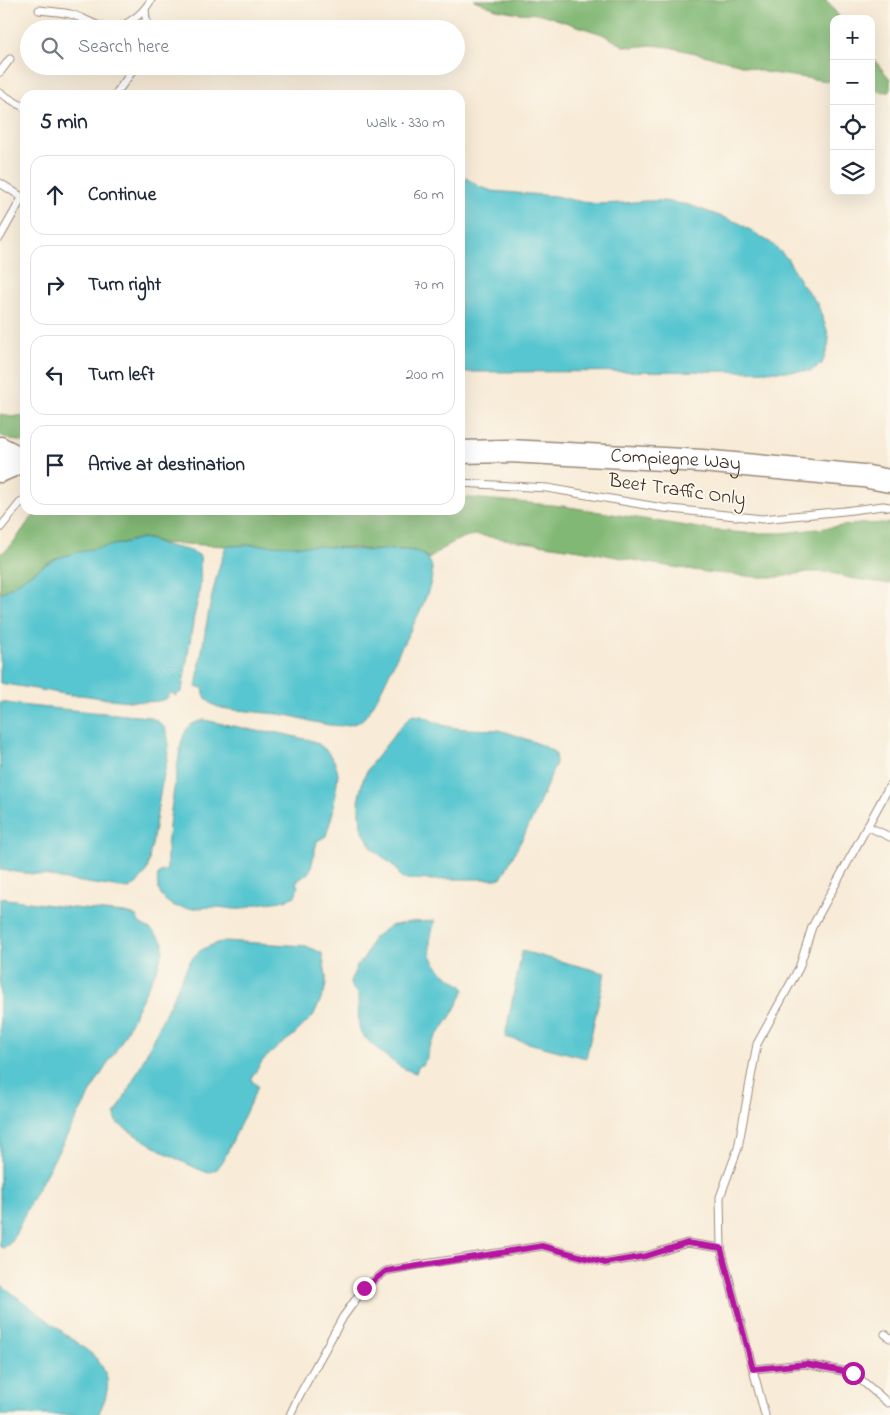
<!DOCTYPE html>
<meta charset="utf-8">
<style>
:root{--surface:#fff;--page:#f6f6f7;--text:#1f2937;--muted:#747a83;--line:#e0e1e3}
body{margin:0;font-family:"Indie Flower",sans-serif;background:var(--page);color:var(--text)}
.controls{position:absolute;right:15px;top:15px;display:grid;overflow:hidden;border-radius:10px;box-shadow:0 5px 20px #0002}
.controls button{width:45px;height:45px;display:grid;place-items:center;padding:0;border:0;border-bottom:1px solid var(--line);background:var(--surface);color:var(--text);font:25px sans-serif}
.stop{position:absolute;width:15px;height:15px;margin:-11px;border:4px solid #b5179e;border-radius:50%;background:#fff}
.stop.end{background:#b5179e;border-color:#fff;box-shadow:0 1px 5px #0008}
.list{margin:0;padding:0;list-style:none}
h2{display:flex;justify-content:space-between;align-items:center;height:65px;margin:0;padding:0 20px;font-size:21px}
h2 small{font-size:16px;font-weight:400;color:var(--muted)}
.list li{display:grid;grid-template-columns:32px 1fr auto;gap:15px;align-items:center;box-sizing:border-box;height:80px;margin:0 10px 10px;padding:0 10px;border:1px solid var(--line);border-radius:15px}
.list b{display:block;font-size:19px;white-space:nowrap}
.list em{font-size:16px;font-style:normal;color:var(--muted)}
.icon{flex:none;width:28px;height:28px;fill:none;stroke:currentColor;stroke-width:2;stroke-linecap:round;stroke-linejoin:round}
.map{position:relative;flex:none;width:890px;height:1415px;overflow:hidden}
.search{position:absolute;background:var(--surface);box-shadow:0 5px 20px #0002;left:20px;top:20px;width:445px;height:55px;display:flex;align-items:center;gap:12px;box-sizing:border-box;padding:0 18px;border-radius:28px;color:var(--muted);font-size:19px}
.panel{position:absolute;background:var(--surface);box-shadow:0 5px 20px #0002;left:20px;top:90px;width:445px;height:425px;border-radius:15px}
.map>svg:first-child{display:block}
.forest{fill:#81b874;stroke:#5e7149}
.water{fill:#59c6d0;stroke:#4a7877}
.lines{fill:none;stroke-linecap:round;stroke-linejoin:round}
.service-casing{stroke:#9a8a7a;stroke-width:9}
.trunk-casing{stroke:#9a8a7a;stroke-width:25}
.service{stroke:#fff;stroke-width:7}
.trunk{stroke:#fff;stroke-width:22}
.route{stroke:#b5179e;stroke-width:6}
.labels{text-anchor:middle;dominant-baseline:central;stroke-width:4;stroke-linejoin:round;paint-order:stroke}
.street-label{font-size:20px;fill:#3b2a1e;stroke:#fbf7ec}
</style>
<div class="map">
<svg width="890" height="1415" viewBox="0 0 890 1415">
<rect width="100%" height="100%" fill="#fbf7ec"/>
<filter id="ink" filterUnits="userSpaceOnUse"><feTurbulence type="fractalNoise" baseFrequency=".02" numOctaves="2"/><feDisplacementMap in="SourceGraphic" scale="10" xChannelSelector="R" yChannelSelector="G"/><feConvolveMatrix kernelMatrix="1 2 1 2 8 2 1 2 1" color-interpolation-filters="sRGB"/></filter>
<filter id="wash" filterUnits="userSpaceOnUse"><feTurbulence type="fractalNoise" baseFrequency=".0096" numOctaves="4" result="noise"/><feDisplacementMap in="SourceGraphic" scale="20" xChannelSelector="R" yChannelSelector="G"/><feGaussianBlur stdDeviation="1.12" result="paint"/><feColorMatrix in="noise" values="0 0 0 0 0 0 0 0 0 0 0 0 0 0 0 0 0 1.4 0 .05"/><feComposite in="paint" operator="in"/></filter>
<g filter="url(#wash)">
<rect width="100%" height="100%" fill="#f8ebd7"/>
<g class="forest">
<path d="M474,0H826L841,19H834V82L764,72L725,60L669,47L651,45L633,47L624,46L602,34L541,14L518,13L496,9Z"/>
<path d="M871,56L890,79V92L871,91Z"/>
<path d="M0,414L11,417L25,415V442L11,440L0,435Z"/>
<path d="M460,497L563,506L711,530L744,533H783L859,524L890,523V584L849,578L829,572H807L780,577H757L706,572L654,564L580,550L477,535C460,535 442,549 429,559C414,545 391,551 372,550C367,550 362,549 357,548L253,545L226,546L161,543L152,539L142,538L119,544L60,557L46,564L0,594V554C19,544 23,520 42,510H460Z"/>
</g>
<g class="water">
<path d="M460,174L478,186L492,191L555,196L572,200L597,204L624,203L644,201H663L689,205L739,223L771,243L787,258L801,283L817,303L827,330L829,339L828,347L822,364L810,371L460,372Z"/>
<path d="M142,538C152,539 160,544 169,546C181,549 190,549 200,556C200,566 201,577 200,587C199,601 193,615 192,629C189,650 185,670 182,691L175,696L171,692C170,694 169,697 167,698C156,707 96,697 81,695H71L0,683V594L46,564L60,557L87,550L119,544Z"/>
<path d="M253,545L317,546L373,551C382,549 391,550 400,550C411,550 424,551 430,562C441,580 407,635 399,652C392,666 372,715 360,721C339,733 308,719 286,715C274,713 261,713 248,711C230,709 205,711 203,688L196,687C204,641 210,590 226,546Z"/>
<path d="M0,702L28,706L148,717C154,719 160,722 164,727C174,743 164,771 161,788C158,807 155,826 152,845C149,852 150,859 148,866C146,876 137,884 129,889L60,879L50,876L0,870Z"/>
<path d="M412,715C425,715 434,723 446,726C462,730 480,729 497,730C506,731 548,746 555,753L556,763L533,818L502,877L497,879H446L439,880L402,879L396,868L372,848L361,827L359,797L364,776L372,763L402,725Z"/>
<path d="M204,720L262,732L279,733L313,741L320,745L327,751L335,762L338,774L333,812L326,836L317,841L311,868L308,873L296,882L298,887L295,896C278,904 270,901 254,905C250,906 246,908 242,909C233,910 224,907 215,907C200,907 178,912 166,901C159,896 156,883 158,876L160,872L167,870C166,836 172,803 177,770C179,757 180,740 187,729C192,723 196,722 204,720Z"/>
<path d="M0,898L73,908L125,913L137,916L139,923L152,930L163,942V952L158,966L121,1042L98,1079L30,1203L15,1235L9,1244L3,1248L0,1247Z"/>
<path d="M435,921C429,941 425,955 443,972C450,978 458,982 465,989C460,998 456,1008 450,1017C444,1028 426,1045 427,1058L422,1065L418,1066L416,1073C411,1071 405,1070 401,1067C393,1063 366,1040 361,1033C357,1026 359,1003 358,994L351,987L350,982L357,966L366,955L373,938L390,926L410,922Z"/>
<path d="M225,941L306,946L322,953L326,976V984L324,993L313,1016L294,1035L279,1046L263,1060L252,1077V1081L258,1086L223,1161L217,1169L208,1173C175,1160 146,1142 117,1123L115,1115L140,1067L189,963C199,948 208,946 225,941Z"/>
<path d="M522,951L605,973L586,1058L505,1037Z"/>
<path d="M0,1284L93,1355C113,1377 110,1390 98,1415H0Z"/>
</g>
</g>
<g filter="url(#ink)">
<g class="lines">
<g class="service-casing">
<g id="service">
<path d="M145,9L147,29"/>
<path d="M39,10C49,11 60,12 70,14C82,17 92,24 103,27C122,32 142,15 151,0"/>
<path d="M0,72L10,59"/>
<path d="M0,93L25,108"/>
<path d="M115,95L136,66"/>
<path d="M0,183L25,199"/>
<path d="M0,237L22,198"/>
<path d="M460,483L547,488L663,508L762,519L844,511L883,506L890,507"/>
<path d="M0,528L20,503L25,500"/>
<path d="M867,826L890,837"/>
<path d="M885,1334L890,1338"/>
<path d="M753,1369L805,1364L853,1373L888,1403"/>
<path d="M290,1415L299,1396L343,1317L364,1288L386,1271L418,1265L542,1246L605,1263L646,1256L687,1243L721,1248"/>
<path d="M765,1415L721,1248L720,1197L738,1148L757,1044L799,968L812,927L890,785"/>
</g>
</g>
<g class="trunk-casing">
<g id="trunk">
<path d="M0,448L23,460"/>
<path id="s1" d="M460,452L509,451L702,461L863,476L890,481"/>
<path d="M0,471L25,460"/>
</g>
</g>
<use href="#service" class="service"/>
<use href="#trunk" class="trunk"/>
</g>
</g>
<g class="lines" filter="url(#ink)">
<path class="route" d="M364,1288L386,1271L542,1246L605,1263L646,1256L687,1243L721,1248L753,1369L806,1364L853,1373"/>
</g>
<g class="labels">
<g class="street-label">
<text stroke="none"><textPath href="#s1" startOffset="216">Compiegne Way</textPath></text>
<text transform="translate(677 491) rotate(8)">Beet Traffic Only</text>
</g>
</g>
</svg>
<div class="controls">
<button>+</button>
<button>−</button>
<button><svg class="icon" aria-label="locate" viewBox="0 0 24 24"><circle cx="12" cy="12" r="6"/><path d="M12 2v4M12 18v4M2 12h4M18 12h4"/></svg></button>
<button><svg class="icon" aria-label="layers" viewBox="0 0 24 24"><path d="M12 4l9 5-9 5-9-5zM3 14l9 5 9-5"/></svg></button>
</div>
<div class="stop" style="left:853px;top:1373px"></div>
<div class="stop end" style="left:364px;top:1288px"></div>
<div class="search"><svg class="icon" aria-label="search" viewBox="0 0 24 24"><circle cx="10" cy="10" r="6"/><path d="M15 15l6 6"/></svg>Search here</div>
<section class="panel">
<h2>5 min<small>Walk · 330 m</small></h2>
<ul class="list">
<li><svg class="icon" aria-label="ahead" viewBox="0 0 24 24"><path d="M12 20V5M6 11l6-6 6 6"/></svg><div><b>Continue</b></div><em>60 m</em></li>
<li><svg class="icon" aria-label="right" viewBox="0 0 24 24"><path d="M7 20v-9h11M14 6l5 5-5 5"/></svg><div><b>Turn right</b></div><em>70 m</em></li>
<li><svg class="icon" aria-label="left" viewBox="0 0 24 24"><path d="M17 20v-9H6M10 6l-5 5 5 5"/></svg><div><b>Turn left</b></div><em>200 m</em></li>
<li><svg class="icon" aria-label="arrive" viewBox="0 0 24 24"><path d="M6 21V4h12l-3 4 3 4H6"/></svg><div><b>Arrive at destination</b></div></li>
</ul>
</section>
</div>
